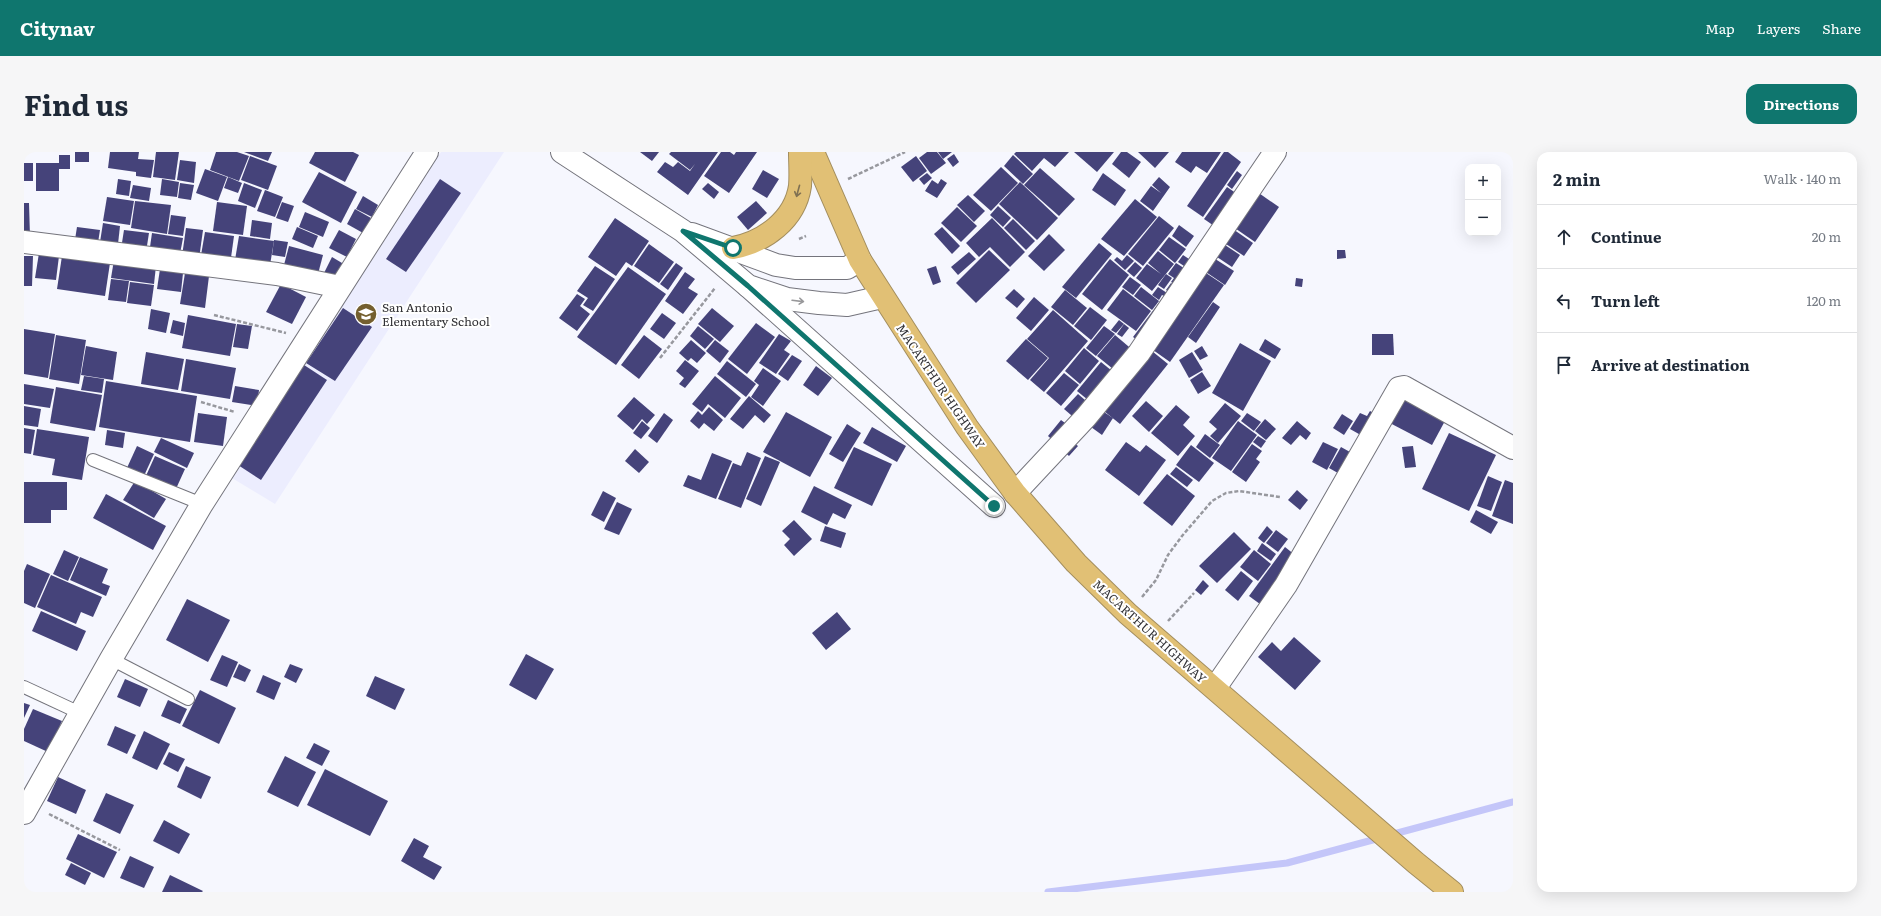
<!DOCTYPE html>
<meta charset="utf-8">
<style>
:root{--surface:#fff;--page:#f6f6f7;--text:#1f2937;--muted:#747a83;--line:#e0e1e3;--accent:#0f766e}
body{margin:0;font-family:Literata,serif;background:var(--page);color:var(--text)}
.controls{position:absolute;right:12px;top:12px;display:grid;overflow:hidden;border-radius:8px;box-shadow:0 4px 16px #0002}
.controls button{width:36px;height:36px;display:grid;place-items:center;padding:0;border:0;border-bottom:1px solid var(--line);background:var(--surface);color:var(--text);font:20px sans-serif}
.stop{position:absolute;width:12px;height:12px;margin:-9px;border:3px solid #0f766e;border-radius:50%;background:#fff}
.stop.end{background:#0f766e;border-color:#fff;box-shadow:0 1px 4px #0008}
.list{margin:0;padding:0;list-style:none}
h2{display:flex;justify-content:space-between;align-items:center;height:52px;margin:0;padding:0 16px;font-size:17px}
h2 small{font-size:13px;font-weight:400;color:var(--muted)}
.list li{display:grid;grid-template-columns:26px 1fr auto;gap:12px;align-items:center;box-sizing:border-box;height:64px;padding:0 16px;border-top:1px solid var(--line)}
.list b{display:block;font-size:15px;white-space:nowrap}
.list em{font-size:13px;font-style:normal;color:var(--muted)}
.icon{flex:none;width:22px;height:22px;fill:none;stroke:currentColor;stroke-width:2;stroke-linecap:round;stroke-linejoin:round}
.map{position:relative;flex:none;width:1489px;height:740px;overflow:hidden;border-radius:12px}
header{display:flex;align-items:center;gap:24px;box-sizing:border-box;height:56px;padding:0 20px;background:var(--accent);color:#fff}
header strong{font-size:19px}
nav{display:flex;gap:22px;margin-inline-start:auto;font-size:14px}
.intro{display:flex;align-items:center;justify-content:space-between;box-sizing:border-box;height:96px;padding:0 24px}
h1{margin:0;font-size:28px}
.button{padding:10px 18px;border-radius:12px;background:var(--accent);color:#fff;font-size:14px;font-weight:700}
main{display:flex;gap:24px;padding:0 24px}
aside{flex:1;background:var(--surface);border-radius:12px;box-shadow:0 4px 16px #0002}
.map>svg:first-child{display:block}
.built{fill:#ecedfe}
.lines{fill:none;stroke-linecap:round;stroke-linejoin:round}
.stream{stroke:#c4c6f9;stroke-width:7}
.building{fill:#45437a}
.lane-casing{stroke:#74747c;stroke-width:14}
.street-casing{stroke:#74747c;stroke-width:24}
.secondary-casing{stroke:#74747c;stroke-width:24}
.highway-casing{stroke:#a38e5f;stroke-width:24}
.path{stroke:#97989e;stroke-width:2.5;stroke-dasharray:4 2;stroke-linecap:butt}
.lane{stroke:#fff;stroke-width:12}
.street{stroke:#fff;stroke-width:22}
.secondary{stroke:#fff;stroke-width:22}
.highway{stroke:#e1c075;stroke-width:22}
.oneway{stroke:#807152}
.oneway2{stroke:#98989a}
.route{stroke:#0f766e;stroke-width:5}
.labels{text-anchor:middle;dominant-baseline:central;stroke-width:4;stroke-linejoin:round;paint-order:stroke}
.poi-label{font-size:12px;fill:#313135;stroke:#fff;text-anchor:start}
.street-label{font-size:12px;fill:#313135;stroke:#fff}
</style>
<header>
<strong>Citynav</strong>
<nav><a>Map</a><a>Layers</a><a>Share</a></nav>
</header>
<div class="intro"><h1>Find us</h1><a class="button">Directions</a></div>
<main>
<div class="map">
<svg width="1489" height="740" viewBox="0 0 1489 740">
<rect width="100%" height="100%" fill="#f6f7fe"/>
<path class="built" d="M417,0H480L251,352L203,323Z"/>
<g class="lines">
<g class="stream">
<path d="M1366,683L1489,650"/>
<path d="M1024,740L1263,711L1356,686"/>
</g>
</g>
<g class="building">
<rect x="51" y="0" width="14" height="10"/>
<path d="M86,0H115L114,7L130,8L127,26L112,24V20L84,16Z"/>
<path d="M132,0H155L151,28L129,25Z"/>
<path d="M192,0H213L225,4L215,29L186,18Z"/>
<path d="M220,0H248L244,9Z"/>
<path d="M291,0H329L335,3L321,30L285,11Z"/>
<path d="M616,0H635L628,9Z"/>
<path d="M647,0H694L664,43L633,20L641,10L649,15L654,10L666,19L671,12L666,18L645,2Z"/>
<path d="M697,0H706L710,3L712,0H733L705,41L680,24Z"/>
<path d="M903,0H913L922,11L907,22L895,6Z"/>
<path d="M914,0H928L919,7Z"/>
<path d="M992,0H1045L1031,15L1020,6L1008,19L990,2Z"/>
<path d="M1050,0H1090L1073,20Z"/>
<path d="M1097,0H1103L1117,10L1105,26L1088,12Z"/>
<path d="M1114,0H1145L1131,16Z"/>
<path d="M1158,0H1197L1183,21L1172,14L1167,21L1151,10Z"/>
<path d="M1200,0H1204L1217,10L1179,65L1163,54Z"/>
<path d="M930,2L935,10L929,15L923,7Z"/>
<path d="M35,3H46V17H35V39H12V11H35Z"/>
<path d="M989,3L1009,22L999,32L980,14Z"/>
<path d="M226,4L253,14L244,38L217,28Z"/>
<path d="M892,4L903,19L889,30L877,15Z"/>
<path d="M156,8L172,10L170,31L153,28Z"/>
<rect x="0" y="11" width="9" height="18"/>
<path d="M977,15L994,31L967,59L949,43Z"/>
<path d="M1016,16L1051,47L1035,64L1000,33Z"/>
<path d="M181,17L203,25L194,49L172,41Z"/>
<path d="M739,18L755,27L743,46L728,37Z"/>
<path d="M1213,19L1218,23L1208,37L1203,33Z"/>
<path d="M295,20L333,40L317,71L278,50Z"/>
<path d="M903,21L908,26L900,33L895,27Z"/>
<path d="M1079,21L1102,38L1091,54L1068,38Z"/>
<path d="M204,25L218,31L214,41L200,36Z"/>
<path d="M1135,25L1146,35L1129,59L1116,49L1127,34L1137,41L1128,33Z"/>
<path d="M94,27L107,29L105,44L92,42Z"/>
<path d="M138,27L155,30L153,45L136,43Z"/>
<path d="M416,27L437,41L382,120L362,107Z"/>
<path d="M917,27L923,31L913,46L901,39L908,28L914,32Z"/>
<path d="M996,30L1034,66L1013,88L975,52Z"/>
<path d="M156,31L170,33L167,48L154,46Z"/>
<path d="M220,31L238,38L231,56L214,49Z"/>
<path d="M684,31L695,40L690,47L678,37Z"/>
<path d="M109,33L127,36L125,49L106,46Z"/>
<path d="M1203,35L1219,46L1196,78L1180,67Z"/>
<path d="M1229,37L1255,55L1231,90L1205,72Z"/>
<path d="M241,38L259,45L251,65L233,59Z"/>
<path d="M944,43L961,59L950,70L933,53Z"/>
<path d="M339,44L354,53L348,65L332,57Z"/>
<path d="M83,45L110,49L106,73L79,69Z"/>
<path d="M1111,47L1133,65L1100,104L1077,87Z"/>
<path d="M111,49L147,53L143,82L107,76Z"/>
<path d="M732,49L743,61L724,78L713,65Z"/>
<path d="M193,50L223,54L219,83L189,79Z"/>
<path d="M258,50L270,54L264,70L252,66Z"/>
<path d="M0,51H5L6,85H0Z"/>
<path d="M974,54L987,66L979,75L966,63Z"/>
<path d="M933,55L953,74L937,90L917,71Z"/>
<path d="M331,57L347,66L339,81L323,72Z"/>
<path d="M281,60L305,70L299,85L275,75Z"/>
<path d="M147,63L162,65L159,84L144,82Z"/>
<path d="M1135,64L1150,76L1119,114L1104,102Z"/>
<path d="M591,66L625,89L608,114L602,110L592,124L564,105Z"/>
<path d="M968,66L1001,100L986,115L966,95L955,105L942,91Z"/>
<path d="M989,67L1011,89L1002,98L980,76Z"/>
<path d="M228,68L248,71L246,87L226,84Z"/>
<path d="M79,71L96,74L94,92L76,90Z"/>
<path d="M1155,73L1170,84L1162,95L1148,84Z"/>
<path d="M53,75L76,78L73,97L50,94Z"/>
<path d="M273,75L294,84L289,96L268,87Z"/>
<path d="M918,75L936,94L928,102L910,82Z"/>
<path d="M1206,75L1229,91L1220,104L1196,88Z"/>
<path d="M162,76L179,78L175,107L158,104Z"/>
<path d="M100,78L125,81L122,100L97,97Z"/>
<path d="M315,78L332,87L323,105L305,96Z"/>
<path d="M181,80L210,84L206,113L176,109Z"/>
<path d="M128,81L159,86L155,107L125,102Z"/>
<path d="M1025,82L1041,98L1020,119L1004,104Z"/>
<path d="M215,84L250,89L245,119L210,114Z"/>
<path d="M1145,85L1162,97L1151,111L1135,98Z"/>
<path d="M250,88L264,90L261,105L248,103Z"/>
<path d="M1195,89L1216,103L1208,115L1187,101Z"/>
<path d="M1075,91L1088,102L1052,146L1038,135Z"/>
<path d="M625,92L650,110L635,131L610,114Z"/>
<path d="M265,94L299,103L294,122L260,113Z"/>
<path d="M965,98L986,118L952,151L932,131Z"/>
<path d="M1313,98H1321L1322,106L1313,107Z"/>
<path d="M1134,99L1150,112L1128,139L1112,126L1123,112L1137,122L1124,111Z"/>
<path d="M945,100L952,107L934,123L927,115Z"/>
<path d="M15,101L35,104L32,128L11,126Z"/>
<path d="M1103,103L1110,109L1101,118L1090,108L1093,105L1098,109Z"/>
<path d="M1159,103L1171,111L1166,118L1154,110Z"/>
<path d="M1185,103L1210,119L1201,133L1176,116Z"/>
<path d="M0,104H9L8,134H0Z"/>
<path d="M38,104L86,111L81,144L33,137Z"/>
<path d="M308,105L323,114L314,131L299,123Z"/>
<path d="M1086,107L1105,123L1078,158L1058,142Z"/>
<path d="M90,108L132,114L130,132L87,126Z"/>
<path d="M1111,110L1118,116L1110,125L1103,119Z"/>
<path d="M652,111L659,116L644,138L636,132Z"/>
<path d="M1152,111L1166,120L1155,135L1147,130L1150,126L1144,122Z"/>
<path d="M571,114L591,127L569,159L559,153L564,146L553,139Z"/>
<path d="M912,114L917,130L909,133L903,117Z"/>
<path d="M604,115L642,142L592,213L553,185Z"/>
<path d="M136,117L159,121L157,140L133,137Z"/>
<path d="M1176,117L1200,133L1146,210L1122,193Z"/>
<path d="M661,120L671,127L664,136L674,142L659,162L641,149Z"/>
<path d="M161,121L185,124L181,156L156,152Z"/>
<path d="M1142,122L1148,126L1140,137L1134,133Z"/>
<path d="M1106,125L1117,133L1109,143L1098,135Z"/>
<path d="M1272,126L1279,127L1278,135L1271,134Z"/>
<path d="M87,127L105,129L102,150L84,148Z"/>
<path d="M106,130L130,133L127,154L103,151Z"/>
<path d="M1147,131L1157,138L1152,145L1142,138Z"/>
<path d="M257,132L282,145L268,172L242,160Z"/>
<path d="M1117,135L1135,149L1128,158L1110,144Z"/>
<path d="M1134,135L1149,145L1119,192L1109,185L1140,144L1138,143L1135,148L1128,143Z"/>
<path d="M990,137L1001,147L993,156L981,146Z"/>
<path d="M1099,137L1127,159L1112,179L1083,158Z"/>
<path d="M1041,138L1063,156L1049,173L1027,155Z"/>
<path d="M553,142L561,147L556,154L566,162L553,179L535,166Z"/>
<path d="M1010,145L1025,158L1007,179L992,166Z"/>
<path d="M1189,150L1196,155L1172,191L1164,185Z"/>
<path d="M1066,155L1083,168L1067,188L1050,174Z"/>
<path d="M319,156L348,175L311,229L282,211Z"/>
<path d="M688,156L710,174L696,190L674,172Z"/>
<path d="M127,157L146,161L142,181L124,177Z"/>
<path d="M1029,158L1064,189L1020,240L1006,228L1025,206L1003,187Z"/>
<path d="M638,161L652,171L640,187L626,177Z"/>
<path d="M164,163L212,172L206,204L158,196Z"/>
<path d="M149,168L161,171L159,184L146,181Z"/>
<path d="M1095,168L1100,172L1092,181L1087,178Z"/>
<path d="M732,171L751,185L723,222L704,207Z"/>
<path d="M213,172L228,174L224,197L209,195Z"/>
<path d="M1100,172L1105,176L1098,185L1093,182Z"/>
<path d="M674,174L690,187L681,197L666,184Z"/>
<path d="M1080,174L1091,182L1072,204L1062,196Z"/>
<path d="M0,177L31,182L24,226L0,222Z"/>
<path d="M755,182L767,189L760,198L766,202L752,222L735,211Z"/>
<path d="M1348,182H1369L1370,203H1348Z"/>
<path d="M32,183L62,188L55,232L25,227Z"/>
<path d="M620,183L638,197L615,227L597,213Z"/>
<path d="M1091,183L1111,200L1094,221L1073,204Z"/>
<path d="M1002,187L1024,206L1004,228L982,209Z"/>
<path d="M1241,187L1257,197L1251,207L1235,198Z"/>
<path d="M667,188L682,201L673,211L667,206L664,209L655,201Z"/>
<path d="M691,188L705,199L696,211L682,199Z"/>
<path d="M1216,191L1247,209L1219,259L1188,241Z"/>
<path d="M62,194L93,200L89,228L57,223Z"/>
<path d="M1178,194L1184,204L1176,208L1170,199Z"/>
<path d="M1123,195L1144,212L1096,272L1075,255Z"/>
<path d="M1060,196L1075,209L1056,232L1041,219Z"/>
<path d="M122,200L160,207L154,238L117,232Z"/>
<path d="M1168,200L1179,218L1165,226L1155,208Z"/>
<path d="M768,203L778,209L764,229L754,222Z"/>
<path d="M162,207L212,216L206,247L157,239Z"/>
<path d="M661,208L675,219L661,236L655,232L660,226L652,219Z"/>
<path d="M703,209L732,232L722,245L693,222Z"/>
<path d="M1077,210L1093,223L1069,252L1053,239Z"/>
<path d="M280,213L303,228L237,328L214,313Z"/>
<path d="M792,214L808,226L794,244L779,233Z"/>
<path d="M739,216L757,229L739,254L727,245L735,233L730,229Z"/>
<path d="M1178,220L1187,234L1174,242L1166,228Z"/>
<path d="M1040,221L1055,233L1037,254L1022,241Z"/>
<path d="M60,224L80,227L78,241L57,238Z"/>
<path d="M691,224L717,246L701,266L684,252L678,260L668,252Z"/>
<path d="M82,229L173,244L166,290L75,275Z"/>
<path d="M0,232L30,237L26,256L0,252Z"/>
<path d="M211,234L235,238L233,254L208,250Z"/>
<path d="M32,235L78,243L71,279L26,271Z"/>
<path d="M1054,242L1068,254L1054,269L1040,257Z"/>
<path d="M1376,243L1422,267L1408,293L1362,269Z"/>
<path d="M725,244L747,263L740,271L731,263L719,277L706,267Z"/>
<path d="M610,245L631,263L623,272L618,267L609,278L593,264Z"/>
<path d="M1122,249L1139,264L1125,280L1108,264Z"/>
<path d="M1201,251L1217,264L1194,291L1186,284L1193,277L1185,270Z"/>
<path d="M1152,253L1166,265L1159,273L1171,284L1154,304L1127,281Z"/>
<path d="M0,254L17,257L14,275L0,273Z"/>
<path d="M685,255L699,268L690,279L680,271L675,277L666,269L674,259L678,263Z"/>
<path d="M1074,256L1089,266L1078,283L1067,275Z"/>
<path d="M1346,259L1355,264L1342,286L1326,277L1336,261L1343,264Z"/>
<path d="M762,260L808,285L786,325L739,300Z"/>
<path d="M174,261L203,265L199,294L170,290Z"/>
<path d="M640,261L649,268L633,291L624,284Z"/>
<path d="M1223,261L1237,270L1230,279L1217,269Z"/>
<path d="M1318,262L1329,269L1320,283L1309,276Z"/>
<path d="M1241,267L1252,277L1242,288L1231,279Z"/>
<path d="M1037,268L1049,277L1035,294L1024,284Z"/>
<path d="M618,269L626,276L617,287L609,281Z"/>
<path d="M1214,269L1233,283L1207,319L1188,306Z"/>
<path d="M1273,269L1287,281L1282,288L1276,283L1267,293L1258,286Z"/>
<path d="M823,272L837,281L819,310L805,302Z"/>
<path d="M848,275L882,294L873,310L839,291Z"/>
<path d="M0,276L11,278L7,302L0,301Z"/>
<path d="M13,277L65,285L58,328L28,323L31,307L9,303Z"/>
<path d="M83,278L101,281L99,296L81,293Z"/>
<path d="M1425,281L1472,303L1445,359L1398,337Z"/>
<path d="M1181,282L1196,293L1186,306L1172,295Z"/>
<path d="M1234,284L1242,289L1237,296L1229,290Z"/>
<path d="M137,286L170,301L163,316L130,300Z"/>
<path d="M1046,288L1054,294L1045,304L1038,298Z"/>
<path d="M1102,290L1116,300L1122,293L1142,308L1115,344L1081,318Z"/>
<path d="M1299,290L1314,297L1303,318L1288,310Z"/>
<path d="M1228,292L1238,299L1232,307L1236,310L1222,330L1208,320Z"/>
<path d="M1167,293L1190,311L1175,330L1152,313Z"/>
<path d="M113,294L130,302L119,326L102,318Z"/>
<path d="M1389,294L1392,315L1381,316L1378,295Z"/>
<path d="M830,295L868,312L848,354L810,336Z"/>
<path d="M1317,295L1326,300L1322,307L1329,311L1321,325L1305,316Z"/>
<path d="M611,297L625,310L615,321L601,309Z"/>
<path d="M723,300L737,306L717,356L694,347L709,311L717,314Z"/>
<path d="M688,301L708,309L692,347L659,334L664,323L677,328Z"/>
<path d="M131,304L161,317L151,339L121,326Z"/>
<path d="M741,304L756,310L737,354L722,347Z"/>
<path d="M1152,315L1169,328L1163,335L1146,322Z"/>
<path d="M1143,322L1171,344L1148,374L1119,351Z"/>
<path d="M1464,324L1478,330L1467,359L1453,354Z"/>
<path d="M1481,328L1489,331V372L1468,364Z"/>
<path d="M111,329L142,347L130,366L99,348Z"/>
<path d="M0,330H43V358H27V371H0Z"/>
<path d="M790,334L828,353L821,367L809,361L803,373L777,360Z"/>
<path d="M1273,338L1284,348L1276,358L1264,348Z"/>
<path d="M579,339L592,346L580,370L567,363Z"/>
<path d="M82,342L142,374L129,398L69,366Z"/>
<path d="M593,350L608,357L595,383L580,377Z"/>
<path d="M1452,358L1474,370L1467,382L1446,370Z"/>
<path d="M770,368L788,387L770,404L760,393L766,387L758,379Z"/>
<path d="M801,374L822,381L817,396L796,389Z"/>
<path d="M1243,374L1249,380L1240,391L1234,386Z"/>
<path d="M1252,378L1264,387L1254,400L1242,391Z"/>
<path d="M1210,380L1227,397L1193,431L1175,414Z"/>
<path d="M1238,391L1252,402L1247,409L1233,399Z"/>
<path d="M1261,395L1276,407L1240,455L1225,444Z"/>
<path d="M40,398L55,405L44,429L29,422Z"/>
<path d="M1230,398L1247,412L1234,429L1216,415Z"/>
<path d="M56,405L84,417L78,431L86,434L82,444L46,428Z"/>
<path d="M3,412L26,422L11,456L0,451V419Z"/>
<path d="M1217,419L1229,429L1214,449L1201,438Z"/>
<path d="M27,423L78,445L69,465L57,460L52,472L13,455Z"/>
<path d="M1179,428L1185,434L1177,443L1171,438Z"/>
<path d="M163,447L206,468L184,510L142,488Z"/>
<path d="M17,459L62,479L53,499L8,479Z"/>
<path d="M813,460L827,477L802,498L788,481Z"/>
<path d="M1270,485L1297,509L1271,538L1234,505L1248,490L1257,499Z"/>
<path d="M502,502L530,517L512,548L485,533Z"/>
<path d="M198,503L214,510L203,535L186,528Z"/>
<path d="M215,512L227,518L221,530L209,525Z"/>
<path d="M266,512L279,517L272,531L260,525Z"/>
<path d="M239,523L257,531L250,548L232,540Z"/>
<path d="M351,524L381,537L371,558L342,544Z"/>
<path d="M101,527L124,537L116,555L93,545Z"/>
<path d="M176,538L212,556L195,592L158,574Z"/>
<path d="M144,548L163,557L156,572L137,564Z"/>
<path d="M0,551L6,553L0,566Z"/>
<path d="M9,557L38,569L24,600L0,589V577Z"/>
<path d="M91,574L112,583L103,602L83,593Z"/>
<path d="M120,579L146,592L133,618L108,606Z"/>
<path d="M290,591L306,599L298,614L282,606Z"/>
<path d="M145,600L161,607L154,620L139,612Z"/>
<path d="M261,604L292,620L274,655L243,640Z"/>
<path d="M162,614L187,625L177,647L153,635Z"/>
<path d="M301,617L364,649L346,684L283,653Z"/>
<path d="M34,625L62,638L52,662L23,649Z"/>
<path d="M82,641L110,653L96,682L69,669Z"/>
<path d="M140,668L166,682L155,702L129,689Z"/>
<path d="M54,682L93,700L80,726L42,707Z"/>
<path d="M390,686L405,694L399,705L418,715L410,728L377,709Z"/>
<path d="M106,704L130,715L120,736L96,726Z"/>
<path d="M47,711L67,721L61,733L41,723Z"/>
<path d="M146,723L179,739L178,740H138Z"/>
</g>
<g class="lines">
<g class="lane-casing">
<g id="lane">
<path d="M69,308L178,352"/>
<path d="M87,507L164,547"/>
<path d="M0,535L56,561"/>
</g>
</g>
<g class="street-casing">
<g id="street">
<path d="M0,90L253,122L316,135"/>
<path d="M724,134L970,354"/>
<path d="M991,341L1062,265L1115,201L1251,0"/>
<path d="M1191,536L1262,433L1375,236L1380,235L1489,296"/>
</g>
</g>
<g class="secondary-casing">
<g id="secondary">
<path d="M538,0L659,79L724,134L763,147L795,151L823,153L858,145"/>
<path d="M668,82L752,113L771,116H823L836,108"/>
<path d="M0,661L87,507L178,352L403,0"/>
</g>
</g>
<g class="highway-casing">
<g id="highway">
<path d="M789,0L836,108L943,275L991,341L1052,411L1104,462L1392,711L1428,740"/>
<path d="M709,96C740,90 771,68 776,34C777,23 776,11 776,0"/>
</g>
</g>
<g class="path">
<path d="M824,27L881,0"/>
<path d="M775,87L782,84"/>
<path d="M190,163L262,181"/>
<path d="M636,206L691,136"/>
<path d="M177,250L211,260"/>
<path d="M1118,445L1132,428L1144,403L1158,384L1188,349L1202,341L1215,339L1256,345"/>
<path d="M1144,469L1170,441"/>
<path d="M25,662L96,698"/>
</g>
<use href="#lane" class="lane"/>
<use href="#street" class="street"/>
<use href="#secondary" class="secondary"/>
<use href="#highway" class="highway"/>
</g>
<defs><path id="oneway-shaft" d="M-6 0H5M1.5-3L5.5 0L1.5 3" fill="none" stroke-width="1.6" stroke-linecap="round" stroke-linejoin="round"/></defs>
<use class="oneway" href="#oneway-shaft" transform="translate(774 39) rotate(105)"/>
<use class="oneway2" href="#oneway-shaft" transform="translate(774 149) rotate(7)"/>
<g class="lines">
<path class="route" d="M709,96L659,79L724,134L970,354"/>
</g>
<defs>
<g id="school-disc" transform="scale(1.15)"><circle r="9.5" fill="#745f2f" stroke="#fff"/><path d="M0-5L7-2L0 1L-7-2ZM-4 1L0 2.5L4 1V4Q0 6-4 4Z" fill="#fff"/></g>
</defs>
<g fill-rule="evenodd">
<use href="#school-disc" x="342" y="162"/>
</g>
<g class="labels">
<g class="poi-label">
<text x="358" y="155">San Antonio<tspan x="358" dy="14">Elementary School</tspan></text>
</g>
<g class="street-label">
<text transform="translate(917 234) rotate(56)">MACARTHUR HIGHWAY</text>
<text transform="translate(1126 479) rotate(42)">MACARTHUR HIGHWAY</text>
</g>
</g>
</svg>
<div class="controls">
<button>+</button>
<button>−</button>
</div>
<div class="stop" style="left:709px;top:96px"></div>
<div class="stop end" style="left:970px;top:354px"></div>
</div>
<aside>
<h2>2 min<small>Walk · 140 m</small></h2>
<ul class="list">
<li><svg class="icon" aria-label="ahead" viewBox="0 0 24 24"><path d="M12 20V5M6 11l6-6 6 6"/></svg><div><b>Continue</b></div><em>20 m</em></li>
<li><svg class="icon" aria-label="left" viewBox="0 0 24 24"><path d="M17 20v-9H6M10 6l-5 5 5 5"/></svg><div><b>Turn left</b></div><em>120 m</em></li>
<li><svg class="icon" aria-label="arrive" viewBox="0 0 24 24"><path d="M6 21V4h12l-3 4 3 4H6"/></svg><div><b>Arrive at destination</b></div></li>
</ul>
</aside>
</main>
